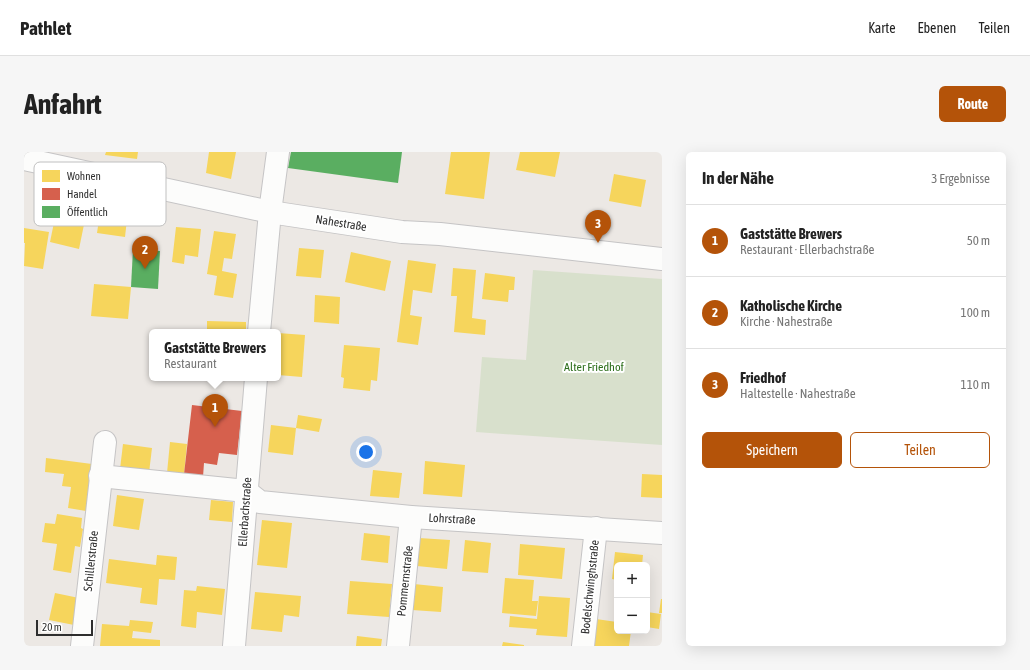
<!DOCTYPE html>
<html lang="de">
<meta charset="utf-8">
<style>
:root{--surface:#fff;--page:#f6f6f6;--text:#222;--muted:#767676;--line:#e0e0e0;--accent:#b45309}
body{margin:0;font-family:"Asap Condensed",sans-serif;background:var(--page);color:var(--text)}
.controls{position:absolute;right:12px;bottom:12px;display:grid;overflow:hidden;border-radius:6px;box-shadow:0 4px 16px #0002}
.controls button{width:36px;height:36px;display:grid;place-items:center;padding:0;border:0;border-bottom:1px solid var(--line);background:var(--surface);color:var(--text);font:20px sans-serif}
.scale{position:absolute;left:12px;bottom:10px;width:57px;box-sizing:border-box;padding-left:4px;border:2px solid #2e2e2e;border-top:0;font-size:11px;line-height:14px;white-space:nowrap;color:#2e2e2e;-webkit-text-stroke:3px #fff;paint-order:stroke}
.you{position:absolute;left:342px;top:300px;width:14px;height:14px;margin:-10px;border:3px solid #fff;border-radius:50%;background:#1a73e8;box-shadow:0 0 0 6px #1a73e833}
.badge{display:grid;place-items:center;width:26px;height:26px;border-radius:50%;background:var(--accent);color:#fff;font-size:13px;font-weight:700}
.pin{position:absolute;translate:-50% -33px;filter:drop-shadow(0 1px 2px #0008)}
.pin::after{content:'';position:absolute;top:21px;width:14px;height:12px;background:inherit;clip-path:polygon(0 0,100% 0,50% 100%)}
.popup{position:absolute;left:125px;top:177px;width:132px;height:52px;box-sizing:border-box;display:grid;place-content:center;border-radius:6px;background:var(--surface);filter:drop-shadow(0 1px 3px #0005);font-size:13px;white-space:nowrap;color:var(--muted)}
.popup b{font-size:15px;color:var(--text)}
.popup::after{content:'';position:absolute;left:50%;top:100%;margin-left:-8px;border:8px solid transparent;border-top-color:var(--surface)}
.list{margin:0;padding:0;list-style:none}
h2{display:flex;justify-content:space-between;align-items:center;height:52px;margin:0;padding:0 16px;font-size:17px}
h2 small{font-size:13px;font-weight:400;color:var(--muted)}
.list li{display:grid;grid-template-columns:26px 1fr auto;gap:12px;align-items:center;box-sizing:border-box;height:72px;padding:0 16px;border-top:1px solid var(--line)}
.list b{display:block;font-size:15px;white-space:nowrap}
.list p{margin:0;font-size:13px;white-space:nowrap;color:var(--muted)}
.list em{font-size:13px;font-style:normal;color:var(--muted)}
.actions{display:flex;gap:8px;padding:12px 16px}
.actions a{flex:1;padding:9px 0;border:1px solid var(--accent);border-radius:6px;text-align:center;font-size:14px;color:var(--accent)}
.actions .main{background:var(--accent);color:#fff}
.map{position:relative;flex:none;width:638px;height:494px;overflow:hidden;border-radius:6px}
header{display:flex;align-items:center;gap:24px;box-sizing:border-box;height:56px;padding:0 20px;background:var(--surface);border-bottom:1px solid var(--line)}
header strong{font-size:19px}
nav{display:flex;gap:22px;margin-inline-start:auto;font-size:14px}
.intro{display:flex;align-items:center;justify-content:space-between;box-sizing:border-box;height:96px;padding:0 24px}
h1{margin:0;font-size:28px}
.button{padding:10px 18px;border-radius:6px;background:var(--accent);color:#fff;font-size:14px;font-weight:700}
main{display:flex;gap:24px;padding:0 24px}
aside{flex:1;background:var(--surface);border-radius:6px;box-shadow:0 4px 16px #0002}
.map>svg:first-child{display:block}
.cemetery{fill:#d8e0cc}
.homes{fill:#f6d55c}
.shops{fill:#d6604d}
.public{fill:#5aae61}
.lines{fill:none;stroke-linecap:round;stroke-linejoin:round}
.minor-casing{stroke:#c5c4c5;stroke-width:24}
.minor{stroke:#fcfcfb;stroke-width:22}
.labels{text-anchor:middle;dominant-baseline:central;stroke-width:4;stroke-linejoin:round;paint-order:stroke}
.street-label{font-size:12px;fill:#2e2e2e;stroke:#fff}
.park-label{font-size:12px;fill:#2c6e1b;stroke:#fff}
.key{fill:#fff;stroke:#c0c0c0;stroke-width:1}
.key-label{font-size:11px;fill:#2e2e2e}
</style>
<header>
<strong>Pathlet</strong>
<nav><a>Karte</a><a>Ebenen</a><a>Teilen</a></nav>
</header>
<div class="intro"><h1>Anfahrt</h1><a class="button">Route</a></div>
<main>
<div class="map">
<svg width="638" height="494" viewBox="0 0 638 494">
<rect width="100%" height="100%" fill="#ece8e4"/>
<path class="cemetery" d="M509,118L638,127V293L452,280L458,205L502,208Z"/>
<g class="homes">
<path d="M82,0H114L113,7L81,3Z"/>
<path d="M185,0H212L207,27L182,21Z"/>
<path d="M427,0H466L460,47L421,42Z"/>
<path d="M496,0H536L531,25L492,18Z"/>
<path d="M590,22L622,28L617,55L585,49Z"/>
<path d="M35,46L64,53L55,97L26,90Z"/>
<path d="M78,47L105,50L101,85L73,81Z"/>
<path d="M152,75L177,77L174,105L161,103L160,112L148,110Z"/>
<path d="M0,76L25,80L19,117L0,114L1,91H0Z"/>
<path d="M190,79L212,82L208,107L200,106L198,119L213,122L209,146L190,143L193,124L183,122Z"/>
<path d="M275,96L300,98L297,126L272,124Z"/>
<path d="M327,100L367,109L361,139L321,130Z"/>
<path d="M384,108L412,112L408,141L389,138L386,163L398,165L394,193L373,190Z"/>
<path d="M429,116L452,118L448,166L462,168L461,183L430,180L433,144H427Z"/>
<path d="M461,121L491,125L490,138H485L484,150L458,147Z"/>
<path d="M70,132L107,135L104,167L67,164Z"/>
<path d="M291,143L316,145L315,172L290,170Z"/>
<path d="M183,169L222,170V180H183Z"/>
<path d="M254,181L281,183L278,225L254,223Z"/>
<path d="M320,193L356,196L353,229L347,228L346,239L319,236L320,226L317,225Z"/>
<path d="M274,263L298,267L295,280L272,276Z"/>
<path d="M247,273L272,276L269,303L244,300Z"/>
<path d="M146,290L163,292L160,322L143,321Z"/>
<path d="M99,292L128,296L125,321L96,317Z"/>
<path d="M22,306L68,312L62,359L44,356L47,335L38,334L40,322L21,320Z"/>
<path d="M401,309L441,313L438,345L399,342Z"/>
<path d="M349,318L378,321L375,346L346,344Z"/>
<path d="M618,322L638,323V346L617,345Z"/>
<path d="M93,343L120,347L115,378L89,374Z"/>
<path d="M187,348L209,350L208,370L185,368Z"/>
<path d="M33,362L58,366L57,376L59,377L56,395L51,394L47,421L29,418L33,392L18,390L21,371L31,372Z"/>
<path d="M238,368L268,371L263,416L233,413Z"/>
<path d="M340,381L366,384L364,411L337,408Z"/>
<path d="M395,386L426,388L423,417L393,414Z"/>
<path d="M441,388L467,391L464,421L438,419Z"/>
<path d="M496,392L541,396L538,427L494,423Z"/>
<path d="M591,400L619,403L618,413H593V428L588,427Z"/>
<path d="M133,403L153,405L151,428L135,427L133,453L116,451L118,436L82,431L85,407L132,413Z"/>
<path d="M481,426L510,428L508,449H514L512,464L478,461Z"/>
<path d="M326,429L368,432L365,465L323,462Z"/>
<path d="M390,432L419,435L417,460L388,458Z"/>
<path d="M173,434L201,437L198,463L173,460L172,476L157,474L160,438L172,439Z"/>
<path d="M231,440L277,444L275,465L260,463L258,480L227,477Z"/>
<path d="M31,441L55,446L50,473L25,468Z"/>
<path d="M515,444L546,446L543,485L512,483L513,477L485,475L486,464L513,467Z"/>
<path d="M637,447H638V461H635Z"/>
<path d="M623,460L637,462L635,477L623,475Z"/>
<path d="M572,467L593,470V479H607L605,494H570Z"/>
<path d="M106,468L129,470L127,481L109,479L108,486L136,488V494H76L78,472L105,474Z"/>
<path d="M333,484L358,487L357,494H332Z"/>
<path d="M479,490L500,493V494H478Z"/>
</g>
<path class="shops" d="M168,253L218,259L213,303L195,301L193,313L180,311L179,325L160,322Z"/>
<g class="public">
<path d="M267,0H378L374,31L264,16Z"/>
<path d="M109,97L136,99L134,137L107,135Z"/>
</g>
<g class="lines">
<g class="minor-casing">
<g id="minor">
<path d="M0,7L246,60L378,80L416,82L638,107"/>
<path d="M235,180L246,60L254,0"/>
<path d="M76,324L222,339L236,350L387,365L638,381"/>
<path d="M58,494L81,290"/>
<path d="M210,494L232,226"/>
<path d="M374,494L387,365"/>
<path d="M559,494L572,376"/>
</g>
</g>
<use href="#minor" class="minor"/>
</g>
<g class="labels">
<g class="street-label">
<text transform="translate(317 71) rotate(9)">Nahestraße</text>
<text transform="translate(221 360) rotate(-86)">Ellerbachstraße</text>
<text transform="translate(428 367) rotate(3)">Lohrstraße</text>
<text transform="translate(67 409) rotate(-84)">Schillerstraße</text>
<text transform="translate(381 429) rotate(-84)">Pommernstraße</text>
<text transform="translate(566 435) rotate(-84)">Bodelschwinghstraße</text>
</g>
<g class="park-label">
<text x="570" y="215">Alter Friedhof</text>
</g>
</g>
<rect x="10" y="10" width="132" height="64" rx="6" class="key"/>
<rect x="18" y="18" width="18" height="12" fill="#f6d55c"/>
<rect x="18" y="36" width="18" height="12" fill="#d6604d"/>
<rect x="18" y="54" width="18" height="12" fill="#5aae61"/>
<g class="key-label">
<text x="43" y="28">Wohnen</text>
<text x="43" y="46">Handel</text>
<text x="43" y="64">Öffentlich</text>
</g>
</svg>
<div class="controls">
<button>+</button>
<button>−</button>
</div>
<div class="scale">20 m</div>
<div class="you"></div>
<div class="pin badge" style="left:191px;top:275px">1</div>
<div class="popup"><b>Gaststätte Brewers</b>Restaurant</div>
<div class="pin badge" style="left:121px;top:117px">2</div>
<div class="pin badge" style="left:574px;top:91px">3</div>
</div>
<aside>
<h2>In der Nähe<small>3 Ergebnisse</small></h2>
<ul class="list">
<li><span class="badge">1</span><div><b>Gaststätte Brewers</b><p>Restaurant · Ellerbachstraße</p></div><em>50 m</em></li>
<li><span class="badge">2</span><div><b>Katholische Kirche</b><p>Kirche · Nahestraße</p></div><em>100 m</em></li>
<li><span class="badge">3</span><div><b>Friedhof</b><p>Haltestelle · Nahestraße</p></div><em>110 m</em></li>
</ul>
<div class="actions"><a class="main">Speichern</a><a>Teilen</a></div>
</aside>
</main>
